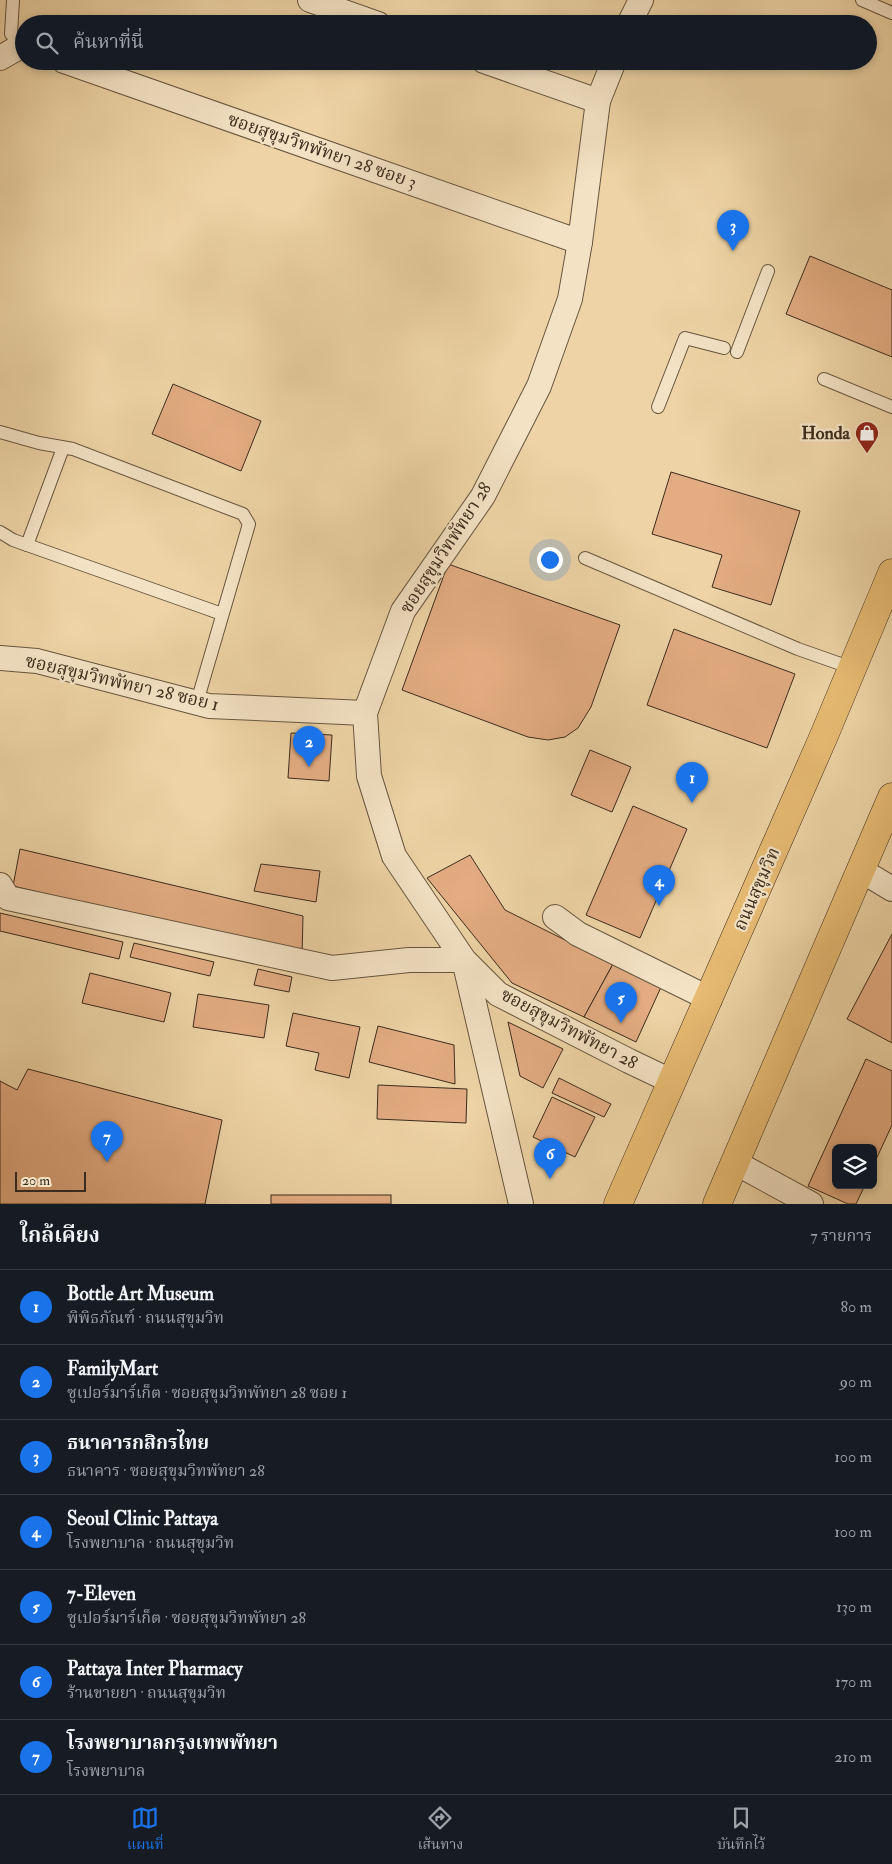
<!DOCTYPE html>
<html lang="th">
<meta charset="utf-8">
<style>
:root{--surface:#171b24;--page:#20242c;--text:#f1f3f6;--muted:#9ea1a6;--line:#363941;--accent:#1a73e8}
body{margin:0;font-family:"IM FELL Double Pica","Noto Serif Thai",serif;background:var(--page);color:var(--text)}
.controls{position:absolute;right:15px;bottom:15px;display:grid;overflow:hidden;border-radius:8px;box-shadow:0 2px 8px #0003}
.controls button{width:45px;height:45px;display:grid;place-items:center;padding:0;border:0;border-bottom:1px solid var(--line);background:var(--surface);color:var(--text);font:25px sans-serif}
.scale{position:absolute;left:15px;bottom:12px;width:71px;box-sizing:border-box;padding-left:5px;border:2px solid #3c2c1d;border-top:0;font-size:14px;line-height:18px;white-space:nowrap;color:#3c2c1d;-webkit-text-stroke:4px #f3e2c4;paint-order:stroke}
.you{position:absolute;left:549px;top:559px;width:18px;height:18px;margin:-12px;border:4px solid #fff;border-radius:50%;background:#1a73e8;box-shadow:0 0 0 8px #1a73e833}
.badge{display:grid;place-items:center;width:32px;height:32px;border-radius:50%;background:var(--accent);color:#fff;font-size:16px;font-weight:700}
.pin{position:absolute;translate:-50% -41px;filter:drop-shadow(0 1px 2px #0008)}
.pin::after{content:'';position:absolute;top:26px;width:18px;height:15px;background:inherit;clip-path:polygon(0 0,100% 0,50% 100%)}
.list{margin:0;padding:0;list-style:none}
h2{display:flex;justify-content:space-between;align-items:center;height:65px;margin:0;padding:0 20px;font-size:21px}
h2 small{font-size:16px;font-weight:400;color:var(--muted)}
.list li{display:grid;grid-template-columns:32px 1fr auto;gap:15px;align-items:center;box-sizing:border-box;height:75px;padding:0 20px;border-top:1px solid var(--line)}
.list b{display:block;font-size:19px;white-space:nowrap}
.list p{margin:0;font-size:16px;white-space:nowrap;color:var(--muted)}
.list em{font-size:16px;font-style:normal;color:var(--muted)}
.icon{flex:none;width:28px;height:28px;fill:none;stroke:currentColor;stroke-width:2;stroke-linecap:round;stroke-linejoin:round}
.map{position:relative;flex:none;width:892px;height:1204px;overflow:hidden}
.search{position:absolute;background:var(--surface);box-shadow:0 2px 8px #0003;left:15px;right:15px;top:15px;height:55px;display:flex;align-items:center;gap:12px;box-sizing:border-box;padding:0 18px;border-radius:28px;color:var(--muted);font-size:19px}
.sheet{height:590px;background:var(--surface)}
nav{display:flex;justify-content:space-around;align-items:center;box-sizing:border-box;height:70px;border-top:1px solid var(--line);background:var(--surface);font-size:14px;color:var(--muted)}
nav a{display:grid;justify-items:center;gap:2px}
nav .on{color:var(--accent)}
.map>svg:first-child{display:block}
.building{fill:#e3ac82;stroke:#3c2c1d}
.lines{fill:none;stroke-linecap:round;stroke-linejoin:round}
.lane-casing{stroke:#68563f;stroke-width:14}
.street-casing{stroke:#68563f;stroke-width:26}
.highway-casing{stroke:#3c2c1d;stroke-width:29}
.lane{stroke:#f3e2c4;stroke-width:12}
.street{stroke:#f3e2c4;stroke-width:24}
.highway{stroke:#e6ba72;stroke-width:28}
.labels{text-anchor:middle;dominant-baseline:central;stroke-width:4.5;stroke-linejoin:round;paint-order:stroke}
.street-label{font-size:18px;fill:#3c2c1d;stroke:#f3e2c4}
.poi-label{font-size:18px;font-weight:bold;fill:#3c2c1d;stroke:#f3e2c4;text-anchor:end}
</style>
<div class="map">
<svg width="892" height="1204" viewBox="0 0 892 1204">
<rect width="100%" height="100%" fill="#edd3a5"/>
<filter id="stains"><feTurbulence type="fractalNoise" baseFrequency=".004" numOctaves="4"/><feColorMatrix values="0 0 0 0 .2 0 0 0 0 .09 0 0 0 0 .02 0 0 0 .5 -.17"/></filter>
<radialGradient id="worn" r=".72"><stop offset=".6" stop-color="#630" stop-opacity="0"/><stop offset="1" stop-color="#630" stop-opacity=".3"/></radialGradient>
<g class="building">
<path d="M810,256L892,290V357L786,314Z"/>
<path d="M173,384L261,421L241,471L152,434Z"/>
<path d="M671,472L800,511L771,605L712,587L722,555L652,534Z"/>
<path d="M448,564L620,625L591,707L578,728L565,737L548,740L528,737L402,690Z"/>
<path d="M674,629L795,674L767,748L647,705Z"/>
<path d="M291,733L332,735L329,781L288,778Z"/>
<path d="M590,750L631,767L612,812L571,795Z"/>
<path d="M633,806L687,829L640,938L586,915Z"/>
<path d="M20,849L303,916L302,956L13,886Z"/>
<path d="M470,855L505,910L613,964L584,1017L512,983L427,878Z"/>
<path d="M261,864L320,871L316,902L254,891Z"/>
<path d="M0,913L123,942L119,959L0,931Z"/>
<path d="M892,934V1043L847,1019Z"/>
<path d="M134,943L214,962L210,976L130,957Z"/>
<path d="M613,964L662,985L636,1042L584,1017Z"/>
<path d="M258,969L292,977L289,992L254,985Z"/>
<path d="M90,973L171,993L164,1022L82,1003Z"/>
<path d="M198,994L269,1005L264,1038L193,1027Z"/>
<path d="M293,1013L360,1027L349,1078L315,1070L319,1053L286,1046Z"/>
<path d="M508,1022L563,1049L543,1088L520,1076Z"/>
<path d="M378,1026L454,1045L455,1084L369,1062Z"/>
<path d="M866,1059L892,1071V1125L873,1166V1148H836V1185H865L856,1204H848L808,1186Z"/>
<path d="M28,1069L222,1120L205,1204H0V1081L17,1090Z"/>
<path d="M559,1078L611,1104L604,1117L552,1093Z"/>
<path d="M378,1085L467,1089L466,1123L377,1119Z"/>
<path d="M552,1097L595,1117L575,1157L533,1137Z"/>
<rect x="271" y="1195" width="120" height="9"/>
</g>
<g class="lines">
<g class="lane-casing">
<g id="lane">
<path d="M13,0L11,34L21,46"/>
<path d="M862,0L892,13"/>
<path d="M737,352L768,271"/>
<path d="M824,379L892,407"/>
<path d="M658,407L685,338L724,348"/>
<path d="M0,432L39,443L73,449L243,514L249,524L197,702"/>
<path d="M0,532L13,540L222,614"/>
<path d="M27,545L63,448"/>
<path d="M585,558L798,649L852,668"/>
</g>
</g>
<g class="street-casing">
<g id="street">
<path d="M310,0L378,24"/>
<path d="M629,24L641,0"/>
<path d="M0,58L21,46L24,47"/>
<path d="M64,61L580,242"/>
<path d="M484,61L598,101"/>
<path d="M614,61L598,101L580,242L570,299L539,386L483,496L403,611L365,713L369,776L394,856L464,960L498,994L629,1061L673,1082"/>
<path d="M0,658L37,661L209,706L365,713"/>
<path d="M862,871L892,889"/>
<path d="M0,885L8,898L332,968L409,960H464L521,1204"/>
<path d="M555,917L578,934L710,999"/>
<path d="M736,1163L811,1204"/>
</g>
</g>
<g class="highway-casing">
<g id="highway">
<path d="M618,1204L823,738L892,573"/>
<path d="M717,1204L892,797"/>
</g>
</g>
<use href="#lane" class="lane"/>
<use href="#street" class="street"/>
<use href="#highway" class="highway"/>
</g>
<defs>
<g id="shop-pin" transform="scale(1.25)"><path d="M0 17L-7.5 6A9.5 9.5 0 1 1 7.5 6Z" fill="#8f2418" stroke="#f3e2c4"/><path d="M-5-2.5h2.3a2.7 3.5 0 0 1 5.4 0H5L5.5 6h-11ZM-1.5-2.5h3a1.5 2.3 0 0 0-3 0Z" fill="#fff"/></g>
</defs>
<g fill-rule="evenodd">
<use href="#shop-pin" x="867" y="433"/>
</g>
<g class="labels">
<g class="street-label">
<text transform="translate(322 151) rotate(19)">ซอยสุขุมวิทพัทยา 28 ซอย 3</text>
<text transform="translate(446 548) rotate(-57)">ซอยสุขุมวิทพัทยา 28</text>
<text transform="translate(122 683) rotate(13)">ซอยสุขุมวิทพัทยา 28 ซอย 1</text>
<text transform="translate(757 889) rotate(-66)">ถนนสุขุมวิท</text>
<text transform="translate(569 1029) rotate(28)">ซอยสุขุมวิทพัทยา 28</text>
</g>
<g class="poi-label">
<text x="850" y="433">Honda</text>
</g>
</g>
<rect width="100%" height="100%" filter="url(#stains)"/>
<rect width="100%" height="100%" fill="url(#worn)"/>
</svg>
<div class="controls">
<button><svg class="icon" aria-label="layers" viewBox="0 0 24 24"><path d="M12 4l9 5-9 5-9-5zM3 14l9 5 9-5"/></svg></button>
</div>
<div class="scale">20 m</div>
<div class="you"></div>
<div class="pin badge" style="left:692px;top:803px">1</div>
<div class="pin badge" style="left:309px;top:767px">2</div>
<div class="pin badge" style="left:733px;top:251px">3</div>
<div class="pin badge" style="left:659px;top:906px">4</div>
<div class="pin badge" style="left:621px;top:1023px">5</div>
<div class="pin badge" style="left:550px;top:1179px">6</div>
<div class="pin badge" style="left:107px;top:1162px">7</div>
<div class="search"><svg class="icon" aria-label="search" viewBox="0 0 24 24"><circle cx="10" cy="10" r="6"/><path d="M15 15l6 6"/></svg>ค้นหาที่นี่</div>
</div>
<section class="sheet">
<h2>ใกล้เคียง<small>7 รายการ</small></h2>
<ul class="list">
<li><span class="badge">1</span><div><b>Bottle Art Museum</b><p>พิพิธภัณฑ์ · ถนนสุขุมวิท</p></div><em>80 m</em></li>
<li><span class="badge">2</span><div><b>FamilyMart</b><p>ซูเปอร์มาร์เก็ต · ซอยสุขุมวิทพัทยา 28 ซอย 1</p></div><em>90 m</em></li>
<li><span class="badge">3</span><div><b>ธนาคารกสิกรไทย</b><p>ธนาคาร · ซอยสุขุมวิทพัทยา 28</p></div><em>100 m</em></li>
<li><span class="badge">4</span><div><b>Seoul Clinic Pattaya</b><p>โรงพยาบาล · ถนนสุขุมวิท</p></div><em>100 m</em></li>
<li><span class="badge">5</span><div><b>7-Eleven</b><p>ซูเปอร์มาร์เก็ต · ซอยสุขุมวิทพัทยา 28</p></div><em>130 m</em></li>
<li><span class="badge">6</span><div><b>Pattaya Inter Pharmacy</b><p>ร้านขายยา · ถนนสุขุมวิท</p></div><em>170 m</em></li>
<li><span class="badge">7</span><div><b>โรงพยาบาลกรุงเทพพัทยา</b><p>โรงพยาบาล</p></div><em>210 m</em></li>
</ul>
</section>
<nav>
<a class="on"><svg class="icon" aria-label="map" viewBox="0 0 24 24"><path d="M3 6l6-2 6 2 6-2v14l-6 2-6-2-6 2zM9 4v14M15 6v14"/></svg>แผนที่</a>
<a><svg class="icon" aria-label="directions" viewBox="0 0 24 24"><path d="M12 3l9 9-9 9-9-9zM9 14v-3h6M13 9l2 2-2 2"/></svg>เส้นทาง</a>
<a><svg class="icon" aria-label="saved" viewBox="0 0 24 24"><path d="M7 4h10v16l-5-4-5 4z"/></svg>บันทึกไว้</a>
</nav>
